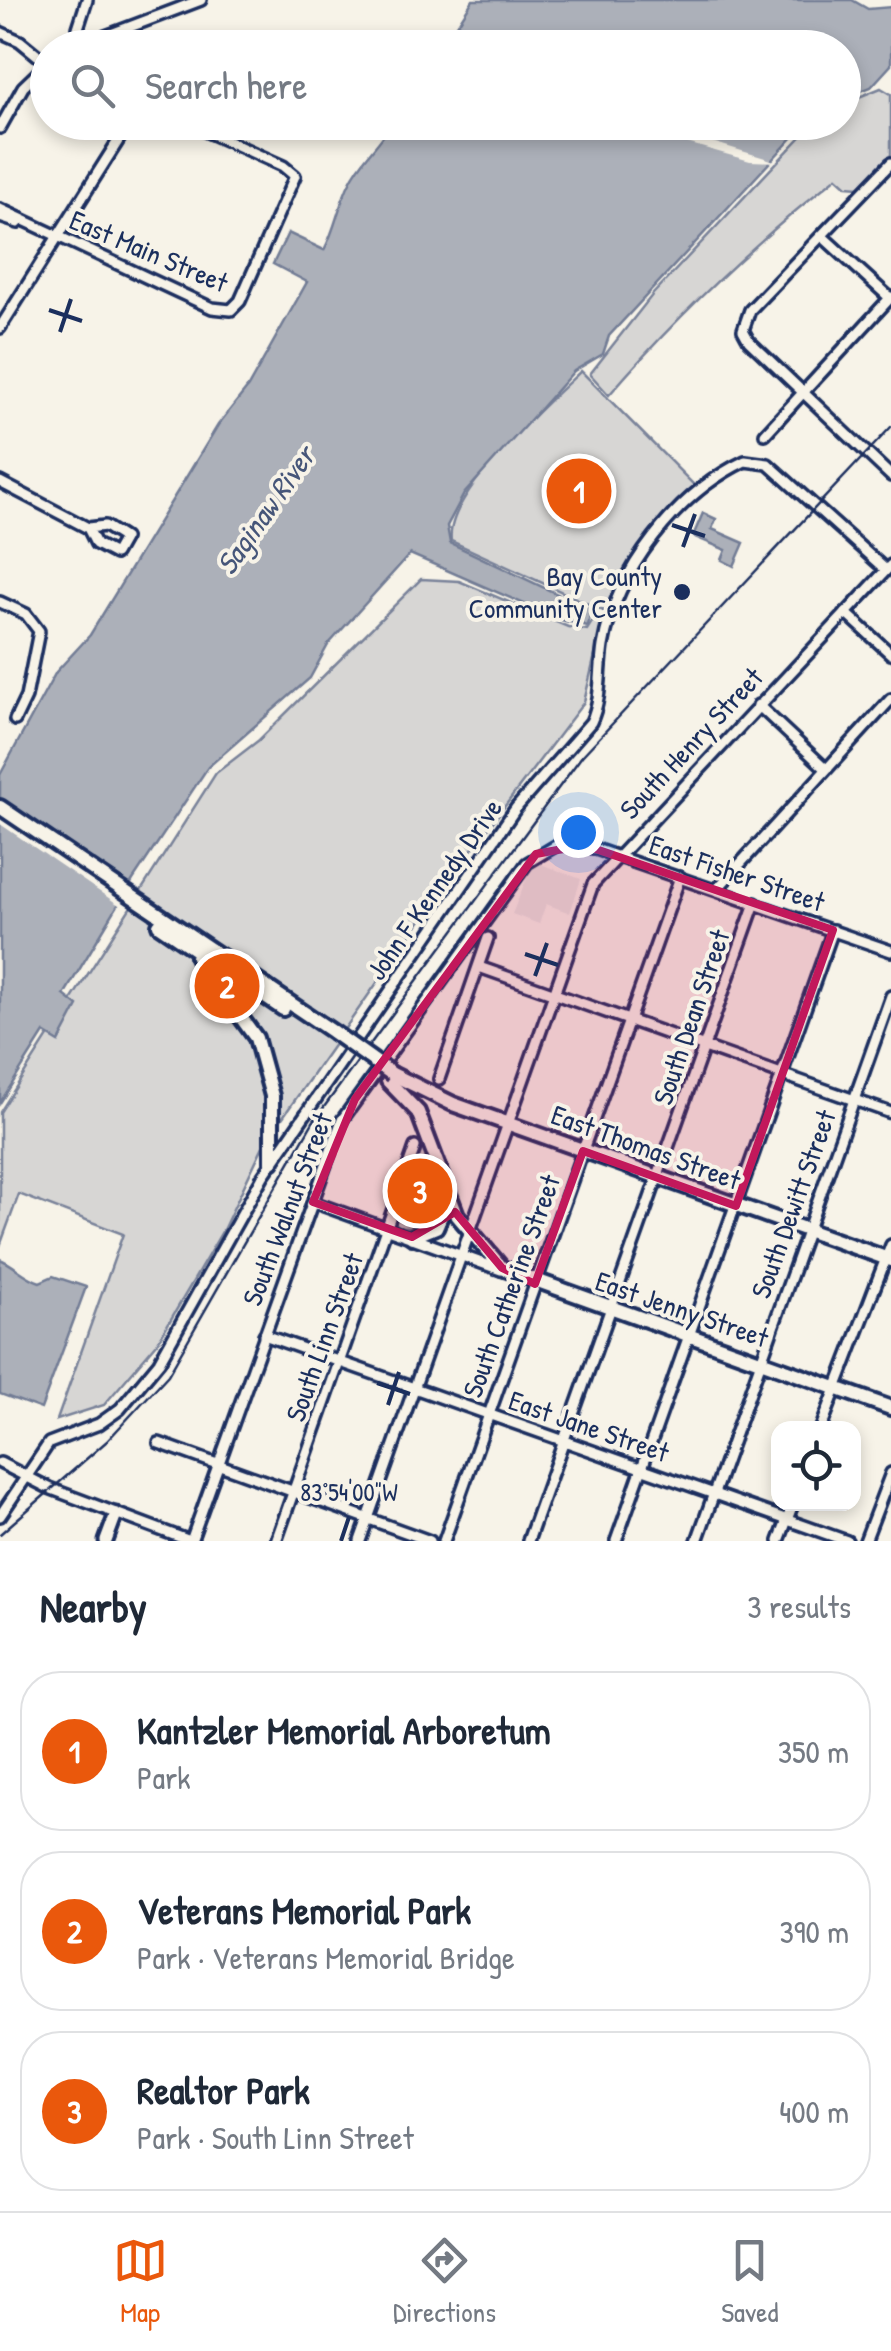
<!DOCTYPE html>
<meta charset="utf-8">
<style>
:root{--surface:#fff;--page:#f6f6f7;--text:#1f2937;--muted:#747a83;--line:#e0e1e3;--accent:#ea580c}
body{margin:0;font-family:"Patrick Hand",sans-serif;background:var(--page);color:var(--text)}
.controls{position:absolute;right:30px;bottom:30px;display:grid;overflow:hidden;border-radius:20px;box-shadow:0 5px 15px #0003}
.controls button{width:90px;height:90px;display:grid;place-items:center;padding:0;border:0;border-bottom:2px solid var(--line);background:var(--surface);color:var(--text);font:50px sans-serif}
.you{position:absolute;left:578px;top:832px;width:35px;height:35px;margin:-25px;border:8px solid #fff;border-radius:50%;background:#1a73e8;box-shadow:0 0 0 15px #1a73e833}
.badge{display:grid;place-items:center;width:65px;height:65px;border-radius:50%;background:var(--accent);color:#fff;font-size:32px;font-weight:700}
.pin{position:absolute;translate:-50% -50%;border:5px solid #fff;box-shadow:0 2px 10px #0006}
.list{margin:0;padding:0;list-style:none}
h2{display:flex;justify-content:space-between;align-items:center;height:130px;margin:0;padding:0 40px;font-size:42px}
h2 small{font-size:32px;font-weight:400;color:var(--muted)}
.list li{display:grid;grid-template-columns:65px 1fr auto;gap:30px;align-items:center;box-sizing:border-box;height:160px;margin:0 20px 20px;padding:0 20px;border:2px solid var(--line);border-radius:40px}
.list b{display:block;font-size:38px;white-space:nowrap}
.list p{margin:0;font-size:32px;white-space:nowrap;color:var(--muted)}
.list em{font-size:32px;font-style:normal;color:var(--muted)}
.icon{flex:none;width:55px;height:55px;fill:none;stroke:currentColor;stroke-width:2;stroke-linecap:round;stroke-linejoin:round}
.map{position:relative;flex:none;width:891px;height:1541px;overflow:hidden}
.search{position:absolute;background:var(--surface);box-shadow:0 5px 15px #0003;left:30px;right:30px;top:30px;height:110px;display:flex;align-items:center;gap:25px;box-sizing:border-box;padding:0 35px;border-radius:55px;color:var(--muted);font-size:38px}
.sheet{height:670px;background:var(--surface)}
nav{display:flex;justify-content:space-around;align-items:center;box-sizing:border-box;height:140px;border-top:2px solid var(--line);background:var(--surface);font-size:28px;color:var(--muted)}
nav a{display:grid;justify-items:center;gap:5px}
nav .on{color:var(--accent)}
.map>svg:first-child{display:block}
.built{fill:#e6e5de}
.green{fill:#d7d6d4;stroke:#798299;stroke-width:2.5}
.water{fill:#acb0b9;stroke:#727c95;stroke-width:2.5}
.pier{fill:#f7f3e8}
.lines{fill:none;stroke-linecap:round;stroke-linejoin:round}
.minor-casing{stroke:#1b2f5e;stroke-width:16}
.major-casing{stroke:#1b2f5e;stroke-width:19}
.highway-casing{stroke:#1b2f5e;stroke-width:20}
.minor{stroke:#f7f3e8;stroke-width:9}
.major{stroke:#f7f3e8;stroke-width:11}
.highway{stroke:#f7f3e8;stroke-width:12}
.rail{stroke:#1b2f5e;stroke-width:2.5}
.highway-bridge-casing{stroke:#1b2f5e;stroke-width:20;stroke-linecap:butt}
.highway-bridge{stroke:#f7f3e8;stroke-width:12}
.marked{fill:#c2185b;fill-opacity:0.2;stroke:#c2185b;stroke-width:8;stroke-linejoin:round}
.ticks{fill:none;stroke:#1b2f5e;stroke-width:4}
.poi-dot{fill:#1b2f5e;stroke:#f7f3e8;stroke-width:4}
.labels{text-anchor:middle;dominant-baseline:central;stroke-width:8;stroke-linejoin:round;paint-order:stroke}
.street-label{font-size:28px;fill:#1b2f5e;stroke:#f7f3e8}
.poi-label{font-size:28px;fill:#1b2f5e;stroke:#f7f3e8;text-anchor:end}
.water-label{font-size:30px;font-style:italic;fill:#465679;stroke:#f7f3e8}
.ticks-label{font-size:25px;text-anchor:middle;fill:#1b2f5e;stroke:#f7f3e8;stroke-width:8;stroke-linejoin:round;paint-order:stroke}
</style>
<div class="map">
<svg width="891" height="1541" viewBox="0 0 891 1541">
<rect width="100%" height="100%" fill="#f7f3e8"/>
<filter id="ink" filterUnits="userSpaceOnUse"><feTurbulence type="fractalNoise" baseFrequency=".01" numOctaves="2"/><feDisplacementMap in="SourceGraphic" scale="20" xChannelSelector="R" yChannelSelector="G"/><feConvolveMatrix kernelMatrix="1 2 1 2 8 2 1 2 1" color-interpolation-filters="sRGB"/></filter>
<g filter="url(#ink)">
<path class="built" d="M538,863L581,879L570,913L546,904L539,924L512,914L530,870Z"/>
<g class="green">
<path d="M881,88L891,94V155L859,187L847,186L837,177C754,243 678,315 609,395L590,374L653,294L814,123L844,122V103Z"/>
<path d="M581,371L696,487C651,516 631,566 608,613L451,541C444,495 547,403 581,371Z"/>
<path d="M421,579L459,581L568,627L587,630L595,617L603,621L584,702L454,873L264,1144L223,1230L157,1343L104,1405L57,1420L123,1234L19,1194L0,1246V1112L216,773L259,740Z"/>
<path d="M424,1145C434,1173 443,1200 426,1227H399L393,1220Z"/>
</g>
<g class="water">
<path d="M473,0H852L868,9L891,7V65L871,87L844,98V48L443,47Z"/>
<path d="M392,123H806L609,336L603,354L574,371L464,494L447,526L450,543L591,610L588,626L561,620L410,554L328,645L310,678L208,767L133,880L64,995L78,1006L59,1042L44,1033L0,1103V775L56,672L90,635L218,425L248,387L307,282L273,264L288,233L324,250C336,228 339,203 350,182C361,159 380,144 392,123Z"/>
<path d="M703,513L716,519L712,529L744,543L734,566L722,560L726,550L693,536Z"/>
<path d="M0,1259C15,1265 23,1276 40,1282L53,1276L86,1287L41,1409L0,1394Z"/>
</g>
<g class="pier">
<path d="M617,123L676,131L778,162L750,161Z"/>
<path d="M0,800L132,890L122,907L0,824Z"/>
</g>
<g class="lines">
<g class="minor-casing">
<g id="minor">
<path d="M78,28L87,0"/>
<path d="M0,32L20,41L48,64"/>
<path d="M74,48L201,0"/>
<path d="M0,128L23,87L48,63"/>
<path d="M891,163L750,310L743,330L749,341L891,476"/>
<path d="M0,209L212,308L231,310L240,301L295,176L283,166L185,122"/>
<path d="M0,217L18,223"/>
<path d="M822,236L890,298"/>
<path d="M0,328L130,122"/>
<path d="M765,434L891,297"/>
<path d="M0,482L88,528L105,526L124,538L115,554L96,544L88,528"/>
<path d="M0,602L26,614L39,631L26,697L15,720"/>
<path d="M846,613L891,654"/>
<path d="M758,705L825,768"/>
<path d="M717,889L891,699"/>
<path d="M479,967L891,1113"/>
<path d="M439,1079L488,938"/>
<path d="M313,1202L501,1270"/>
<path d="M264,1335L847,1541"/>
<path d="M821,1428L891,1245"/>
<path d="M159,1443L430,1541"/>
<path d="M0,1463L49,1488L190,1541"/>
<path d="M0,1516L49,1443L99,1424L120,1409L159,1362L263,1176L516,808L591,722C602,698 599,672 603,646C616,570 678,493 745,461L768,464L886,570"/>
<path d="M191,1541L342,1120L527,863L557,845H584L891,951"/>
<path d="M276,1541L415,1147"/>
<path d="M360,1541L593,884L891,565"/>
<path d="M444,1541L680,877"/>
<path d="M528,1541L755,903"/>
<path d="M616,1541L833,930"/>
<path d="M697,1541L891,996"/>
<path d="M779,1541L793,1504"/>
<path d="M865,1541L891,1473"/>
</g>
</g>
<g class="major-casing">
<path id="major" d="M106,1541L116,1514"/>
</g>
<g class="highway-casing">
<g id="highway">
<path d="M0,807L333,1032"/>
<path d="M159,925L283,1009"/>
<path d="M197,957L256,1038L272,1096V1162"/>
<path d="M392,1074L453,1104L891,1260"/>
<path d="M388,1081L418,1112L457,1215L502,1268L891,1408"/>
<path d="M412,1237L436,1227L443,1211L442,1188"/>
</g>
</g>
<use href="#minor" class="minor"/>
<use href="#major" class="major"/>
<use href="#highway" class="highway"/>
<path class="rail" d="M0,1534L107,1441L168,1375L313,1122L582,756L891,427"/>
<g class="highway-bridge-casing">
<path id="highway-bridge" d="M333,1032L392,1074"/>
</g>
<use href="#highway-bridge" class="highway-bridge"/>
</g>
</g>
<path class="marked" d="M584,845L833,930L736,1206L583,1151L535,1284L502,1268L455,1212L412,1237L313,1202L355,1099L536,854Z"/>
<path class="ticks" d="M49,310L82,321M60,332L71,299M672,525L705,536M683,547L695,514M525,954L558,965M535,976L547,943M377,1383L410,1394M388,1405L399,1372M341,1541L349,1517"/>
<circle class="poi-dot" cx="682" cy="592" r="10"/>
<g class="labels">
<g class="street-label">
<text transform="translate(149 251) rotate(23)">East Main Street</text>
<text transform="translate(691 743) rotate(-47)">South Henry Street</text>
<text transform="translate(737 873) rotate(19)">East Fisher Street</text>
<text transform="translate(434 889) rotate(-55)">John F Kennedy Drive</text>
<text transform="translate(691 1017) rotate(-71)">South Dean Street</text>
<text transform="translate(646 1147) rotate(20)">East Thomas Street</text>
<text transform="translate(793 1204) rotate(-70)">South Dewitt Street</text>
<text transform="translate(287 1209) rotate(-69)">South Walnut Street</text>
<text transform="translate(511 1286) rotate(-70)">South Catherine Street</text>
<text transform="translate(682 1309) rotate(19)">East Jenny Street</text>
<text transform="translate(324 1337) rotate(-70)">South Linn Street</text>
<text transform="translate(589 1426) rotate(19)">East Jane Street</text>
</g>
<g class="poi-label">
<text x="662" y="576">Bay County<tspan x="662" dy="32">Community Center</tspan></text>
</g>
<g class="water-label">
<text transform="translate(265 510) rotate(-55)">Saginaw River</text>
</g>
</g>
<g class="ticks-label">
<text x="349" y="1501">83°54'00"W</text>
</g>
</svg>
<div class="controls">
<button><svg class="icon" aria-label="locate" viewBox="0 0 24 24"><circle cx="12" cy="12" r="6"/><path d="M12 2v4M12 18v4M2 12h4M18 12h4"/></svg></button>
</div>
<div class="you"></div>
<div class="pin badge" style="left:579px;top:491px">1</div>
<div class="pin badge" style="left:227px;top:986px">2</div>
<div class="pin badge" style="left:420px;top:1191px">3</div>
<div class="search"><svg class="icon" aria-label="search" viewBox="0 0 24 24"><circle cx="10" cy="10" r="6"/><path d="M15 15l6 6"/></svg>Search here</div>
</div>
<section class="sheet">
<h2>Nearby<small>3 results</small></h2>
<ul class="list">
<li><span class="badge">1</span><div><b>Kantzler Memorial Arboretum</b><p>Park</p></div><em>350 m</em></li>
<li><span class="badge">2</span><div><b>Veterans Memorial Park</b><p>Park · Veterans Memorial Bridge</p></div><em>390 m</em></li>
<li><span class="badge">3</span><div><b>Realtor Park</b><p>Park · South Linn Street</p></div><em>400 m</em></li>
</ul>
</section>
<nav>
<a class="on"><svg class="icon" aria-label="map" viewBox="0 0 24 24"><path d="M3 6l6-2 6 2 6-2v14l-6 2-6-2-6 2zM9 4v14M15 6v14"/></svg>Map</a>
<a><svg class="icon" aria-label="directions" viewBox="0 0 24 24"><path d="M12 3l9 9-9 9-9-9zM9 14v-3h6M13 9l2 2-2 2"/></svg>Directions</a>
<a><svg class="icon" aria-label="saved" viewBox="0 0 24 24"><path d="M7 4h10v16l-5-4-5 4z"/></svg>Saved</a>
</nav>
